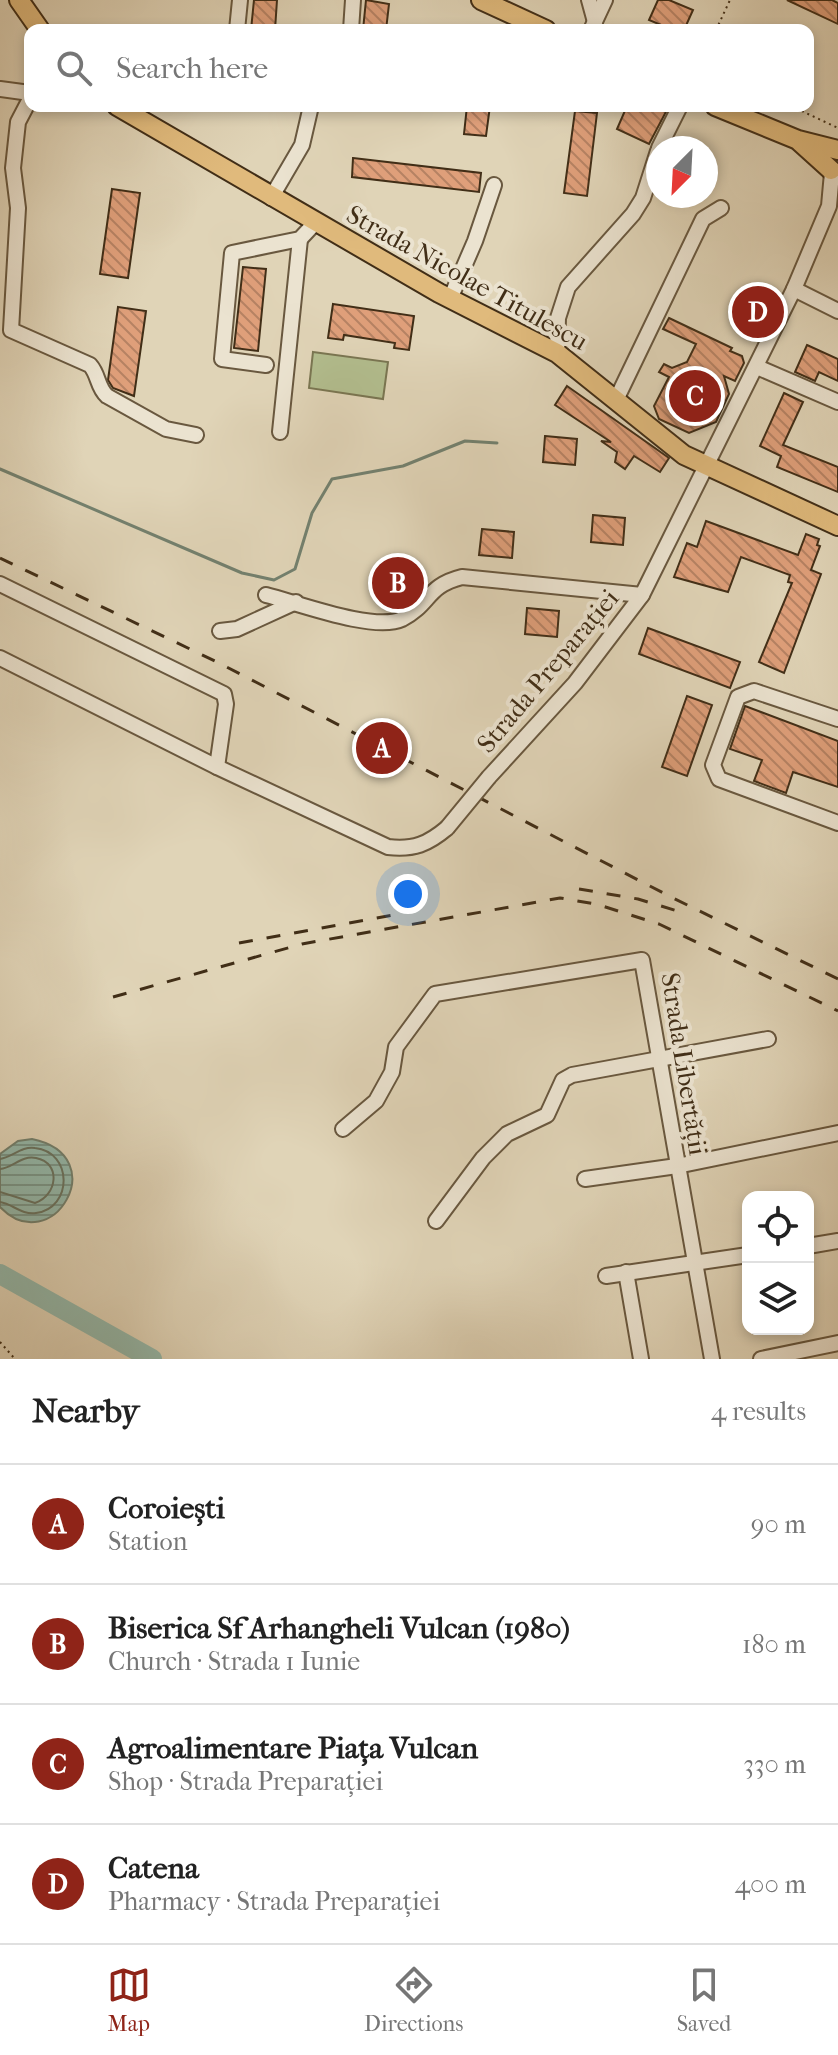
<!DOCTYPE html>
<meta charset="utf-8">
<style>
:root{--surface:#fff;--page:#f2f2f2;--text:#222;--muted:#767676;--line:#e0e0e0;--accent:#8f2418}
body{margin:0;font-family:"IM FELL French Canon",serif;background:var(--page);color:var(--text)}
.controls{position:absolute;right:24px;bottom:24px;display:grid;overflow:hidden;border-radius:16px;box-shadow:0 4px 12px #0003}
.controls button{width:72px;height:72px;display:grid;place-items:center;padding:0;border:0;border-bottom:2px solid var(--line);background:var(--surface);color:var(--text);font:40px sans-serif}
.compass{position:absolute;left:646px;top:136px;width:72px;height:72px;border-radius:50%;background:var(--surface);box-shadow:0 4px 12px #0003;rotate:204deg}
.you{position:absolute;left:408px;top:894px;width:28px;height:28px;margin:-20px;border:6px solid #fff;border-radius:50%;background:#1a73e8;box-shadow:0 0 0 12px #1a73e833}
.badge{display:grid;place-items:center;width:52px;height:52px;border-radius:50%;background:var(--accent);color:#fff;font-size:26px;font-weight:700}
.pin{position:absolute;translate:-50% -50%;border:4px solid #fff;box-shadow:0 2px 8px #0006}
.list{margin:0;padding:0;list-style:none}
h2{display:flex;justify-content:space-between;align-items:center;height:104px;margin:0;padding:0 32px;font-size:34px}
h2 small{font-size:26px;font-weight:400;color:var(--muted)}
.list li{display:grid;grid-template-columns:52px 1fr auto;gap:24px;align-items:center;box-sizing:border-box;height:120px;padding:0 32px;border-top:2px solid var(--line)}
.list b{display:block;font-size:30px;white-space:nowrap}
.list p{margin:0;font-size:26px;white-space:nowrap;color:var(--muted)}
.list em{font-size:26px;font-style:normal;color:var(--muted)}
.icon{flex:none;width:44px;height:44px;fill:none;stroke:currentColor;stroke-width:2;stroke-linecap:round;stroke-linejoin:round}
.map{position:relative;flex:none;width:838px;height:1359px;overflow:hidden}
.search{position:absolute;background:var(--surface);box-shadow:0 4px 12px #0003;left:24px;right:24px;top:24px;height:88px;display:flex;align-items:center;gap:20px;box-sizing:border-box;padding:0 28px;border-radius:16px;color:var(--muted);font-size:30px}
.sheet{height:584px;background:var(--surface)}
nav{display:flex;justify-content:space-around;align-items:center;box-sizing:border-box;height:112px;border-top:2px solid var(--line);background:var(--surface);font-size:22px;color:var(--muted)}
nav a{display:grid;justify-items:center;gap:4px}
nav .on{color:var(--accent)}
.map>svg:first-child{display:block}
.grass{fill:#b2bd8e;stroke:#7a7652;stroke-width:2}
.water{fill:url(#water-rules);stroke:#73816f;stroke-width:2}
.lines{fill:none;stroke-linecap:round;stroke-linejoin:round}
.shore{stroke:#6a7360;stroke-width:2}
.stream{stroke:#73816f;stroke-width:3}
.river{stroke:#94b8aa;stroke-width:20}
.building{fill:url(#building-back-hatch);stroke:#412e17;stroke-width:2}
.minor-casing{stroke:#69583f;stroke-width:18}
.major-casing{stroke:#412e17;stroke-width:22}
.path{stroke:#412e17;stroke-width:2;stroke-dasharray:2 4;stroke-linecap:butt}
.minor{stroke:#ebe3d0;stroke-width:14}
.major{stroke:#e0ba7c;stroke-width:18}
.rail{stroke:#412e17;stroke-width:3;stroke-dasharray:14 14;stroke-linecap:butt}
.minor-bridge-casing{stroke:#69583f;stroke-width:18;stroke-linecap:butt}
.minor-bridge{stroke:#ebe3d0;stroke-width:14}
.labels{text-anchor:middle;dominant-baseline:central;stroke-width:8;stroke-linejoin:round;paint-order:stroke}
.street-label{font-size:26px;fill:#412e17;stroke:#ebe3d0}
</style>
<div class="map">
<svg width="838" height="1359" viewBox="0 0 838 1359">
<defs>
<pattern id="water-rules" width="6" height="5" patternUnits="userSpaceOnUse" patternTransform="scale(2)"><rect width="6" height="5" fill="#94b8aa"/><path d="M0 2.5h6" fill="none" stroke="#7a9689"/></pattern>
<pattern id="building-back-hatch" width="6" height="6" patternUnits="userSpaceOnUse" patternTransform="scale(2)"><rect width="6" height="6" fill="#df9f7a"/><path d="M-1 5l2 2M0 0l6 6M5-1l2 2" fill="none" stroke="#b68263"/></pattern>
</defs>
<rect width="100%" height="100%" fill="#e0d4b7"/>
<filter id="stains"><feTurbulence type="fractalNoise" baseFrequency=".0025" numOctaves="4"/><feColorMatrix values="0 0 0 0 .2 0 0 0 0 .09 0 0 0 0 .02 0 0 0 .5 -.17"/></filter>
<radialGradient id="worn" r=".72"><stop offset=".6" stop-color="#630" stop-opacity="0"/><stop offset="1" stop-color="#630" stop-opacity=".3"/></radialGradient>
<path class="grass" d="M313,352L388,362L383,399L309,388Z"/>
<path class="water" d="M32,1139C115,1156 52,1261 0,1207V1154L18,1141Z"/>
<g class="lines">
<g class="shore">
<path d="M0,1159C13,1157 21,1146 35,1148C73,1152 73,1208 36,1213C21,1215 13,1204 0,1202"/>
<path d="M0,1169C13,1168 21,1155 36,1158C62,1163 57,1196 35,1203L0,1192"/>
</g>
<path class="stream" d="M0,469L242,573L274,580L295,569L312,513L332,479L403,466L465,441L497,443"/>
<path class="river" d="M0,1274L152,1359"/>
</g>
<g class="building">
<path d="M254,0H277L275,30H251Z"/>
<path d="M366,0L389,4L386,30H363Z"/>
<path d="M658,0H669L693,10L684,30H673L649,20Z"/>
<path d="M787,0H832L838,3V24Z"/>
<path d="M467,106H490L486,136L464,134Z"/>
<path d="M627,106H669L649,144L617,129Z"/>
<path d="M575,111L597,113L587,196L564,193Z"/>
<path d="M353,158L481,173L479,192L352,177Z"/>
<path d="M112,189L140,193L128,278L100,274Z"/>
<path d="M243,267L266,269L258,351L234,348Z"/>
<path d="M333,304L414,316L409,350L394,348L395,343L344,335L343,340L328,338Z"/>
<path d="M118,307L146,311L134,396L113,388L108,380Z"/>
<path d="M669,318L732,348L730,351L742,356L744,363L735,381L724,376L729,394L716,422L689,433L659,419L654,406L669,377L659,372L664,364L672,368L687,362L696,344L663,329Z"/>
<path d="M807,345L838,359V381L819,372L815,381L795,372Z"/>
<path d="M567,386L669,458L660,472L634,456L625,469L615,462L617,452L601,441L611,442L555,405Z"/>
<path d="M784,393L803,402L783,445L838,467V492L777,467L781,456L760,446Z"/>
<path d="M545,436L577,439L575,465L543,462Z"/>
<path d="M593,515L625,518L623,545L591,542Z"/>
<path d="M706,521L798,555L806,534L819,539L817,545L820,546L811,570L821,574L784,673L759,662L792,583L788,582L790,575L741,557L728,592L674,577L687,543L697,547Z"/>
<path d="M482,529L514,532L512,558L479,555Z"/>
<path d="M527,608L559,611L557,637L525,634Z"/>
<path d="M648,628L740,662L730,688L639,654Z"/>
<path d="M687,696L712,705L687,776L662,767Z"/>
<path d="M745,706L838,741V787L793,772L786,793L754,781L762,760L730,749Z"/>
</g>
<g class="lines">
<g class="minor-casing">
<g id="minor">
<path d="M589,0L595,22"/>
<path d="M237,30L240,0"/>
<path d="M351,30L353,0"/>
<path d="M591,30L605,0"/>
<path d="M0,89L30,93"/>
<path d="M30,99L18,122L13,168L18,208L11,330L90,365C99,375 97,387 107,396L166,429L196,435"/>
<path d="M659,148L680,106"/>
<path d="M271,198L302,145L311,106"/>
<path d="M794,289L838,311"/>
<path d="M450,299L475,241L494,185"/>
<path d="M557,353L558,318L568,287L633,214L643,198L658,151"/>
<path d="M266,365L222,359L232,253L300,239L315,223"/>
<path d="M757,367L838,402"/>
<path d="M616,400L703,219L721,208"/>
<path d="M280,432L300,239"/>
<path d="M0,584L224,694L226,704L217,767"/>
<path d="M266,595C298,603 374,632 402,619C431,604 426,586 462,577L642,595"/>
<path d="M220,631L237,629L296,602"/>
<path d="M0,658L217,767L388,847C414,850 428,844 447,828"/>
<path d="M838,719L754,691L738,697L713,765L719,779L838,823"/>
<path d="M489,777L575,683L642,595L794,289L829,206L832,173"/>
<path d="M343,1129L376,1101L392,1072L396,1047L435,994L642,960L712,1359"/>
<path d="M585,1179L677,1166L838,1133"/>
<path d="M436,1221L483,1158L507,1134L547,1115L563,1080L572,1075L768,1039"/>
<path d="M808,1246L838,1241"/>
<path d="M626,1272L641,1359"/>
<path d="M606,1276L748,1255"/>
<path d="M761,1359L838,1343"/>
</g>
</g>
<g class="major-casing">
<g id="major">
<path d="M19,0L40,30"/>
<path d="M481,0L546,30"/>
<path d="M117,106L439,293L557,353L684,455L838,526"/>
<path d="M715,106L798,140L838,150"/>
<path d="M800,142L831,170"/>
</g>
</g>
<g class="path">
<path d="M716,30L730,0"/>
<path d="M791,106L838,128"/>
<path d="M0,1342L15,1359"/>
</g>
<use href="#minor" class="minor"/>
<use href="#major" class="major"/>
<g class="rail">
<path d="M0,558L217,662L673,898L838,979"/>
<path d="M579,889L638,899L684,913"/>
<path d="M239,943L393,915"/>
<path d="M113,997L302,944L560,898L596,904L659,924L838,1011"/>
</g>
<g class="minor-bridge-casing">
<path id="minor-bridge" d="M447,828L489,777"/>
</g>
<use href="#minor-bridge" class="minor-bridge"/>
</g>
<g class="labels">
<g class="street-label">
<text transform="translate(467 278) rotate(29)">Strada Nicolae Titulescu</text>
<text transform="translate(548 671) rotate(-50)">Strada Preparației</text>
<text transform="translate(684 1064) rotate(81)">Strada Libertății</text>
</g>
</g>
<rect width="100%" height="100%" filter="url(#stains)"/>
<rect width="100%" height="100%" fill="url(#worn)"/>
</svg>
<div class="controls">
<button><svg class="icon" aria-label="locate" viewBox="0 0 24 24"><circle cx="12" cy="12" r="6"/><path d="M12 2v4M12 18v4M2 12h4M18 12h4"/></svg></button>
<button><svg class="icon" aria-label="layers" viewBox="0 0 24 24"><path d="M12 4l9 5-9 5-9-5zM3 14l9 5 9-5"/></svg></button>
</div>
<svg class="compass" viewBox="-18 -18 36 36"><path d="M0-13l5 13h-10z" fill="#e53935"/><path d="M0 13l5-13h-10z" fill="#767676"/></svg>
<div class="you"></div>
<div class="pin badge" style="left:382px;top:748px">A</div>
<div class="pin badge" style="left:398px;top:583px">B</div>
<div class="pin badge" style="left:695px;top:396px">C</div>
<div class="pin badge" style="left:758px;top:312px">D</div>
<div class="search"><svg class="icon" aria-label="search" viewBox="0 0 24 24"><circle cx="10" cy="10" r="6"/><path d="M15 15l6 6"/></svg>Search here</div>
</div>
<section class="sheet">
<h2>Nearby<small>4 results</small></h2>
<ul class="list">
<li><span class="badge">A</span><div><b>Coroiești</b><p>Station</p></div><em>90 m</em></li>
<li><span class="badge">B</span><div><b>Biserica Sf Arhangheli Vulcan (1980)</b><p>Church · Strada 1 Iunie</p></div><em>180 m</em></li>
<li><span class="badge">C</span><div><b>Agroalimentare Piața Vulcan</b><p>Shop · Strada Preparației</p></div><em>330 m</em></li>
<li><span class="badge">D</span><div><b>Catena</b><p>Pharmacy · Strada Preparației</p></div><em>400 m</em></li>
</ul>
</section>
<nav>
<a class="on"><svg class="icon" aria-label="map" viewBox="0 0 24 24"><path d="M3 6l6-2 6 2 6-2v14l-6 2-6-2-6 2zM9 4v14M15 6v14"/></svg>Map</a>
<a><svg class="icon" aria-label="directions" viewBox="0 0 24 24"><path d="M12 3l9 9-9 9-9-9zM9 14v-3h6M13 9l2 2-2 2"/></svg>Directions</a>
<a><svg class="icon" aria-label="saved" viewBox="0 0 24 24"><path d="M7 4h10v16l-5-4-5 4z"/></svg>Saved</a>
</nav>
